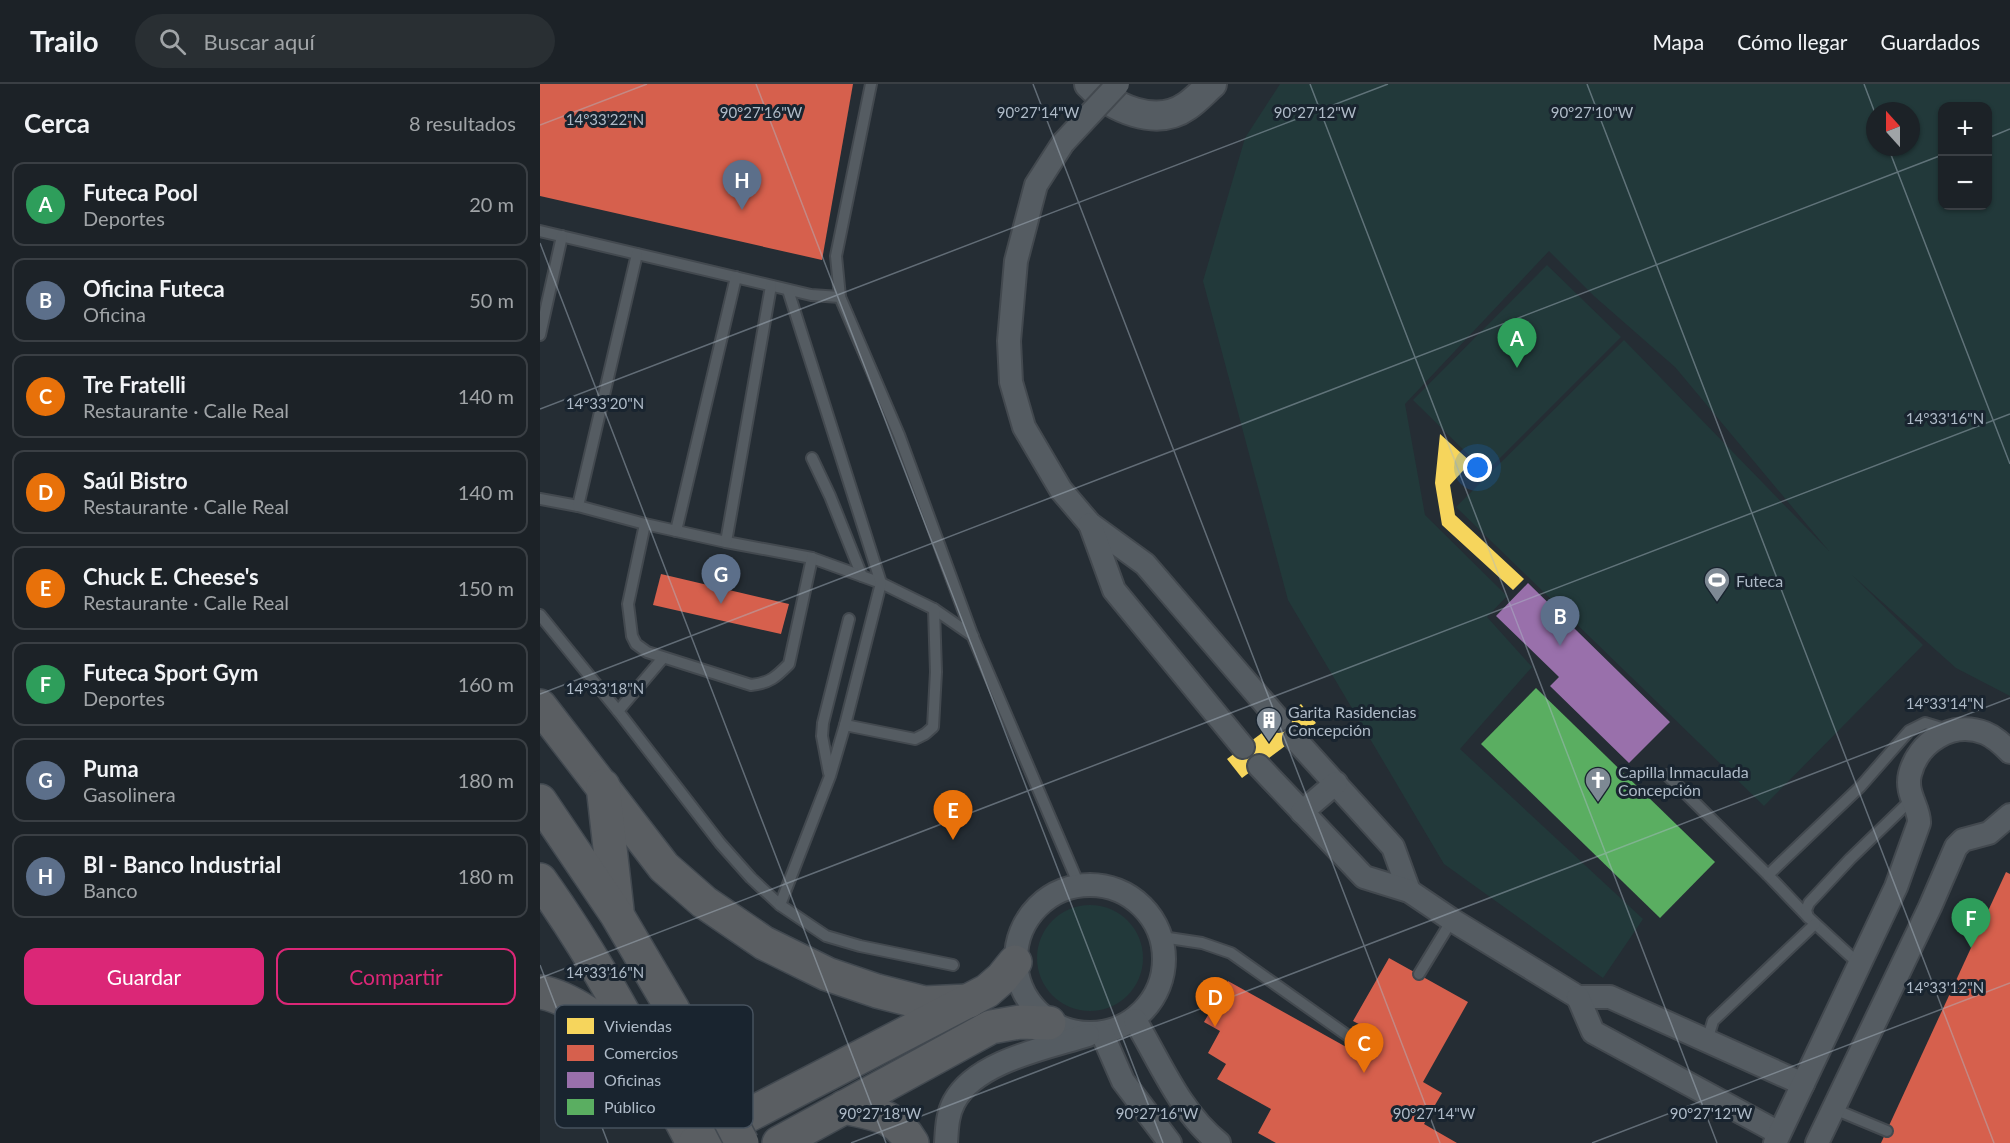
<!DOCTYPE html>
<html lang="es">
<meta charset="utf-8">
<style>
:root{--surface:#1c2227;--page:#292f33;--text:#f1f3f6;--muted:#a0a4a7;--line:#3a3f44;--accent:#db2777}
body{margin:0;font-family:Lato,sans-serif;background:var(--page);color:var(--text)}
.controls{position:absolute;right:18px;top:18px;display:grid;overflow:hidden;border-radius:12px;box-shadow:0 2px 4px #0004}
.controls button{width:54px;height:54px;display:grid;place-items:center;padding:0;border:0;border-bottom:2px solid var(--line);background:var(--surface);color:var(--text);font:30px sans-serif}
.compass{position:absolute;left:1326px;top:18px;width:54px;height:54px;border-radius:50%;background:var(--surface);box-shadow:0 2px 4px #0004;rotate:339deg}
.you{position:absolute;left:938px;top:384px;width:21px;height:21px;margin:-15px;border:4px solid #fff;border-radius:50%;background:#1a73e8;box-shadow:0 0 0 9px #1a73e833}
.badge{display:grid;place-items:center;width:39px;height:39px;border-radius:50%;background:var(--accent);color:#fff;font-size:20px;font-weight:700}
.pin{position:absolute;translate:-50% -50px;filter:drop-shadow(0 2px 3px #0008)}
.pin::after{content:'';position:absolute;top:32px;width:21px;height:18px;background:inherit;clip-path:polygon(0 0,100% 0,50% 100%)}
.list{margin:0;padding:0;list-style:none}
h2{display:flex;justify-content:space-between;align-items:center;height:78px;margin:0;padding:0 24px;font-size:26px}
h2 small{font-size:20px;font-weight:400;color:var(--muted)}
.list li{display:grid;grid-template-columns:39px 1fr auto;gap:18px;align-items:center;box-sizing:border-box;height:84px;margin:0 12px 12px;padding:0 12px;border:2px solid var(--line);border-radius:12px}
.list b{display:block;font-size:22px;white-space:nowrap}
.list p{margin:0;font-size:20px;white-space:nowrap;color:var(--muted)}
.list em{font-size:20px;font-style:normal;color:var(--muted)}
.actions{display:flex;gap:12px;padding:18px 24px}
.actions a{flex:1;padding:14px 0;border:2px solid var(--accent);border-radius:12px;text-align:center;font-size:21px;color:var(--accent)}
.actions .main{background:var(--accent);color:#fff}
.icon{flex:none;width:33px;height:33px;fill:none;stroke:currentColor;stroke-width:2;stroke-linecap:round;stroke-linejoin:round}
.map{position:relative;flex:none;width:1470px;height:1059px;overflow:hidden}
header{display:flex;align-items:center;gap:36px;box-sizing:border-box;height:84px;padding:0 30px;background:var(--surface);border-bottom:2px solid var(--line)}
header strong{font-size:28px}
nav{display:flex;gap:33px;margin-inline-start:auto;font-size:21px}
.search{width:420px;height:54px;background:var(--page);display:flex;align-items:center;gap:15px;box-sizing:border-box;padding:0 21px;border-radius:33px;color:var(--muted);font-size:22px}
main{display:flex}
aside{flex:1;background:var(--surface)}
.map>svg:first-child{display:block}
.green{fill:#22393a;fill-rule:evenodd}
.homes{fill:#f6d55c}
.shops{fill:#d6604d}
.offices{fill:#9970ab}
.public{fill:#5aae61}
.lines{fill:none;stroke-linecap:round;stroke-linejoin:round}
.service-casing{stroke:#43494f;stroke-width:14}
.minor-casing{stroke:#43494f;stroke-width:26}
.tertiary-casing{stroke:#43494f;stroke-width:32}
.trunk-casing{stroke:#424950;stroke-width:36}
.service{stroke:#555c62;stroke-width:10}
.minor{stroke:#555c62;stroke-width:22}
.tertiary{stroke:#555c62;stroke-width:28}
.trunk{stroke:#5a5e62;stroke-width:33}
.minor-bridge-casing{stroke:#43494f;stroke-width:26;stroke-linecap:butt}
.trunk-bridge-casing{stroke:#424950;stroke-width:36;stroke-linecap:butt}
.minor-bridge{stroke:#555c62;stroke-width:22}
.trunk-bridge{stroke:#5a5e62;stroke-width:33}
.ticks{fill:none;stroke:#aebac7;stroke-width:1.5;stroke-opacity:0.45}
.labels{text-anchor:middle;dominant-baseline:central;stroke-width:6;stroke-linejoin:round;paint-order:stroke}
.poi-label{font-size:16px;fill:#aebac7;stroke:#19242f;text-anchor:start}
.key{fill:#19242f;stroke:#46515d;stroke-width:1.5}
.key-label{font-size:16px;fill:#aebac7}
.ticks-label{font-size:15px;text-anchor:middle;fill:#aebac7;stroke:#19242f;stroke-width:6;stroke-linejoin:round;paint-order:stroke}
</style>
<header>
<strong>Trailo</strong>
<div class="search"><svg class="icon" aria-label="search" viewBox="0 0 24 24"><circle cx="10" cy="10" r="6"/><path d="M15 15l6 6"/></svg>Buscar aquí</div>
<nav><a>Mapa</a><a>Cómo llegar</a><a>Guardados</a></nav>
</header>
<main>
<aside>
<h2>Cerca<small>8 resultados</small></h2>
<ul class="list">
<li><span class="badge" style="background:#2e9e5b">A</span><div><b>Futeca Pool</b><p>Deportes</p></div><em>20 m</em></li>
<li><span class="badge" style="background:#5c6f8a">B</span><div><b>Oficina Futeca</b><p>Oficina</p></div><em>50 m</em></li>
<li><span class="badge" style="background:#e8710a">C</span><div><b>Tre Fratelli</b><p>Restaurante · Calle Real</p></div><em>140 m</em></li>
<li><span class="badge" style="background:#e8710a">D</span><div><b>Saúl Bistro</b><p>Restaurante · Calle Real</p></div><em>140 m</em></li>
<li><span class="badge" style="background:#e8710a">E</span><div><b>Chuck E. Cheese's</b><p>Restaurante · Calle Real</p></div><em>150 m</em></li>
<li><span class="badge" style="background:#2e9e5b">F</span><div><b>Futeca Sport Gym</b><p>Deportes</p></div><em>160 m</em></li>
<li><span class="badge" style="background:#5c6f8a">G</span><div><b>Puma</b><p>Gasolinera</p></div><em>180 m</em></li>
<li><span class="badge" style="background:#5c6f8a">H</span><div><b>BI - Banco Industrial</b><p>Banco</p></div><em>180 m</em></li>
</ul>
<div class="actions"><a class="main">Guardar</a><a>Compartir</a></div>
</aside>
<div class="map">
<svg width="1470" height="1059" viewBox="0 0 1470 1059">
<rect width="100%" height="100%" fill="#252d34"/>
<g class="green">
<path d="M740,0H1470V612L1416,584L1312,491L1383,561L1224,722L916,423L1084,256L1289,467L1135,283L1054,212L1009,167L865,320L885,431L967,512L947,533L992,583L920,665L1103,835L1063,894L904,780L748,516L663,197L705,54ZM1448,22V122H1402V22ZM1335,27H1371V63H1335Z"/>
<path d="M1007,181L1081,253L946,388L873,316Z"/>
<circle cx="550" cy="874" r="53"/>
</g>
<g class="homes">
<path d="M900,350L931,378L910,401L915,431L984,495L973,506L902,441L895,399Z"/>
<path d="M761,620L776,639L702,694L687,675Z"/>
</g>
<g class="shops">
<path d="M0,0H313L282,176L0,112Z"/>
<path d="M121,490L249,520L241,550L113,521Z"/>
<path d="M1466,788L1470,790V1059H1341Z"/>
<path d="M849,874L928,918L883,998L902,1009L884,1040L917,1059H736L718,1049L731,1025L677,995L686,980L668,969L680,947L664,938L688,897L817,969L830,946L813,937Z"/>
</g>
<path class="offices" d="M988,499L1130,638L1089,679L1010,602L1019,593L956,532Z"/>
<path class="public" d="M996,604L1175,778L1120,834L941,660Z"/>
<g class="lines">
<g class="service-casing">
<g id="service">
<path d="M331,0L296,172L300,213L359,351L433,553L539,801"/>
<path d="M0,147L271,211L300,213"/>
<path d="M0,251L22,152"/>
<path d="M272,374L290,412L322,492"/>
<path d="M0,415L38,422L105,440L186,458L272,474L341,499L394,525L433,552"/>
<path d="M38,422L97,170"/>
<path d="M105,440L88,520L92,552L96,560L107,568L211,601C230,599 236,593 249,580L272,474"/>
<path d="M136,447L196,193"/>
<path d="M186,458L231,202"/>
<path d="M0,531L78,627L180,759L211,794L240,821L286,852L320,862L413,881"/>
<path d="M78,627L123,574"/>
<path d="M305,641L375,655L385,650L393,643L396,588L394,525"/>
<path d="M289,689L282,652L283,639L309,535"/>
<path d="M1127,691L1228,791L1268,833"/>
<path d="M1228,791L1320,703L1369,647L1385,639L1408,646"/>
<path d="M240,821L290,692L305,641L341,499L248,206"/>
<path d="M622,853L662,859L691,869L821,961"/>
<path d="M1319,880L1268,833L1266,826L1269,819L1310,775L1371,716"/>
<path d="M879,890L912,836"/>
<path d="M1167,957L1173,937L1275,840"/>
<path d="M1294,1025L1347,1047"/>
</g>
</g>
<g class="minor-casing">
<g id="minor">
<path d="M523,59L496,101L476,177L469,257L471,298L484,343L521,406L550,440L605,480L739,636"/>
<path d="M550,440L574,506L703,663"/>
<path d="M755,655L853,763L869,807"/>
<path d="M719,682L824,793L869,807L912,836L1038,913H1070L1263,1000"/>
<path d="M762,728L796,699"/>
<circle cx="550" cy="875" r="74"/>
<path d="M1038,913L1053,948L1239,1049"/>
<path d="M595,936C620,978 640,1028 679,1059"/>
<path d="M562,949L583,997L630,1059"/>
<path d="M406,1059C407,1045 407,1031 414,1018C436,977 507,964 548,951"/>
<path d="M1235,1059L1356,803L1379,739C1380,724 1365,710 1370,690C1378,658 1412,636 1445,649C1455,653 1462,660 1470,668"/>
<path d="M1277,1059L1390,823L1416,763L1423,756L1449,749L1470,731"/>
</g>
</g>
<g class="tertiary-casing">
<path id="tertiary" d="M549,0C572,24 616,44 647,22C656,16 664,7 672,0"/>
</g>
<g class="trunk-casing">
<g id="trunk">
<path d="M0,622L124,783L164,818L224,859L287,890L337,907L384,919L429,917"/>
<path d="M63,702L77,826"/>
<path d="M0,717L77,831L133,926L176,1009"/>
<path d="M0,796C59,878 106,970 153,1059"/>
<path d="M0,908C34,914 69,944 95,965"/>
<path d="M304,1023C334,1030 355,1030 372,1059"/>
<path d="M155,1059L447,907L462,894L475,878"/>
<path d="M239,1059L451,943L480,938L509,939"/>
</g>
</g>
<use href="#service" class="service"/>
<use href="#minor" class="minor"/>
<use href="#tertiary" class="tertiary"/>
<use href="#trunk" class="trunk"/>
<g class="minor-bridge-casing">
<path id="minor-bridge" d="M523,59L578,0"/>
</g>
<g class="trunk-bridge-casing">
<path id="trunk-bridge" d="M176,1009L202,1059"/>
</g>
<use href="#minor-bridge" class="minor-bridge"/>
<use href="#trunk-bridge" class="trunk-bridge"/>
</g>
<path class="ticks" d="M216,0L623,1059M493,0L900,1059M770,0L1177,1059M1047,0L1454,1059M1324,0L1335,29M0,41L107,0M1448,54L1470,45M1348,63L1470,380M0,159L346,1059M0,325L848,0M0,610L1402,71M0,881L68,1059M0,894L1470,330M311,1059L1470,614M1052,1059L1470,899"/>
<defs>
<g id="stadium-pin" transform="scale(1.35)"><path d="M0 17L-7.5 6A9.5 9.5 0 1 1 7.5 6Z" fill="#7e8994" stroke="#19242f"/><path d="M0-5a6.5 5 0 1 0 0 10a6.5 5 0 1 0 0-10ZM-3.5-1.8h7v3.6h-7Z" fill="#fff"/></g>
<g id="building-pin" transform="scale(1.35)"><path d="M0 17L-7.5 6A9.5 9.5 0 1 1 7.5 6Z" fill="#7e8994" stroke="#19242f"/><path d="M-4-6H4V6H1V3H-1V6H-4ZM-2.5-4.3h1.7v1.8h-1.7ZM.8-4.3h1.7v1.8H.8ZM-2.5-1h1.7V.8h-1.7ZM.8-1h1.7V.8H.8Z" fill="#fff"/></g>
<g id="church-pin" transform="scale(1.35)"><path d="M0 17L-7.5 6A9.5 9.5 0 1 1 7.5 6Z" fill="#7e8994" stroke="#19242f"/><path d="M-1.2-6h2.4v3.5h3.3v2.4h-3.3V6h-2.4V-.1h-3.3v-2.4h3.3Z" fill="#fff"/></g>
</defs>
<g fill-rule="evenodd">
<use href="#stadium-pin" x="1177" y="496"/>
<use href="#building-pin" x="729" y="636"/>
<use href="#church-pin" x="1058" y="696"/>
</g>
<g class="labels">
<g class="poi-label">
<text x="1196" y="496">Futeca</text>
<text x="748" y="627">Garita Rasidencias<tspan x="748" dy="18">Concepción</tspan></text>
<text x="1078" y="687">Capilla Inmaculada<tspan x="1078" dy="18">Concepción</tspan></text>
</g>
</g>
<rect x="15" y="921" width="198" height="123" rx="9" class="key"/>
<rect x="27" y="934" width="27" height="16" fill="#f6d55c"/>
<rect x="27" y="961" width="27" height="16" fill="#d6604d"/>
<rect x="27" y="988" width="27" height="16" fill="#9970ab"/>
<rect x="27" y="1015" width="27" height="16" fill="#5aae61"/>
<g class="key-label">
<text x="64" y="948">Viviendas</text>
<text x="64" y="975">Comercios</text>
<text x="64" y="1002">Oficinas</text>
<text x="64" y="1029">Público</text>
</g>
<g class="ticks-label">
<text x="221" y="34">90°27'16"W</text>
<text x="775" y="34">90°27'12"W</text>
<text x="1052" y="34">90°27'10"W</text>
<text x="498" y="34">90°27'14"W</text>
<text x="65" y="41">14°33'22"N</text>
<text x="65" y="325">14°33'20"N</text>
<text x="1405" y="340">14°33'16"N</text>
<text x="65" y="610">14°33'18"N</text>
<text x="1405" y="625">14°33'14"N</text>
<text x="65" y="894">14°33'16"N</text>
<text x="1405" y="909">14°33'12"N</text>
<text x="340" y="1035">90°27'18"W</text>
<text x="617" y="1035">90°27'16"W</text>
<text x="894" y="1035">90°27'14"W</text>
<text x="1171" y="1035">90°27'12"W</text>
</g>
</svg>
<div class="controls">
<button>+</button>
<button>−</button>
</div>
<svg class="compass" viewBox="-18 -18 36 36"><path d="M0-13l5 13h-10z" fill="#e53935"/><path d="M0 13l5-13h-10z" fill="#a0a4a7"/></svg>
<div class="you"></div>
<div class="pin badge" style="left:977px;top:284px;background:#2e9e5b">A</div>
<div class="pin badge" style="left:1020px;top:562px;background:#5c6f8a">B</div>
<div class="pin badge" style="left:824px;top:989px;background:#e8710a">C</div>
<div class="pin badge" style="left:675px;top:943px;background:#e8710a">D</div>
<div class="pin badge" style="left:413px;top:756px;background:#e8710a">E</div>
<div class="pin badge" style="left:1431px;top:864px;background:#2e9e5b">F</div>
<div class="pin badge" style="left:181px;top:520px;background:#5c6f8a">G</div>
<div class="pin badge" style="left:202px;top:126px;background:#5c6f8a">H</div>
</div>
</main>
